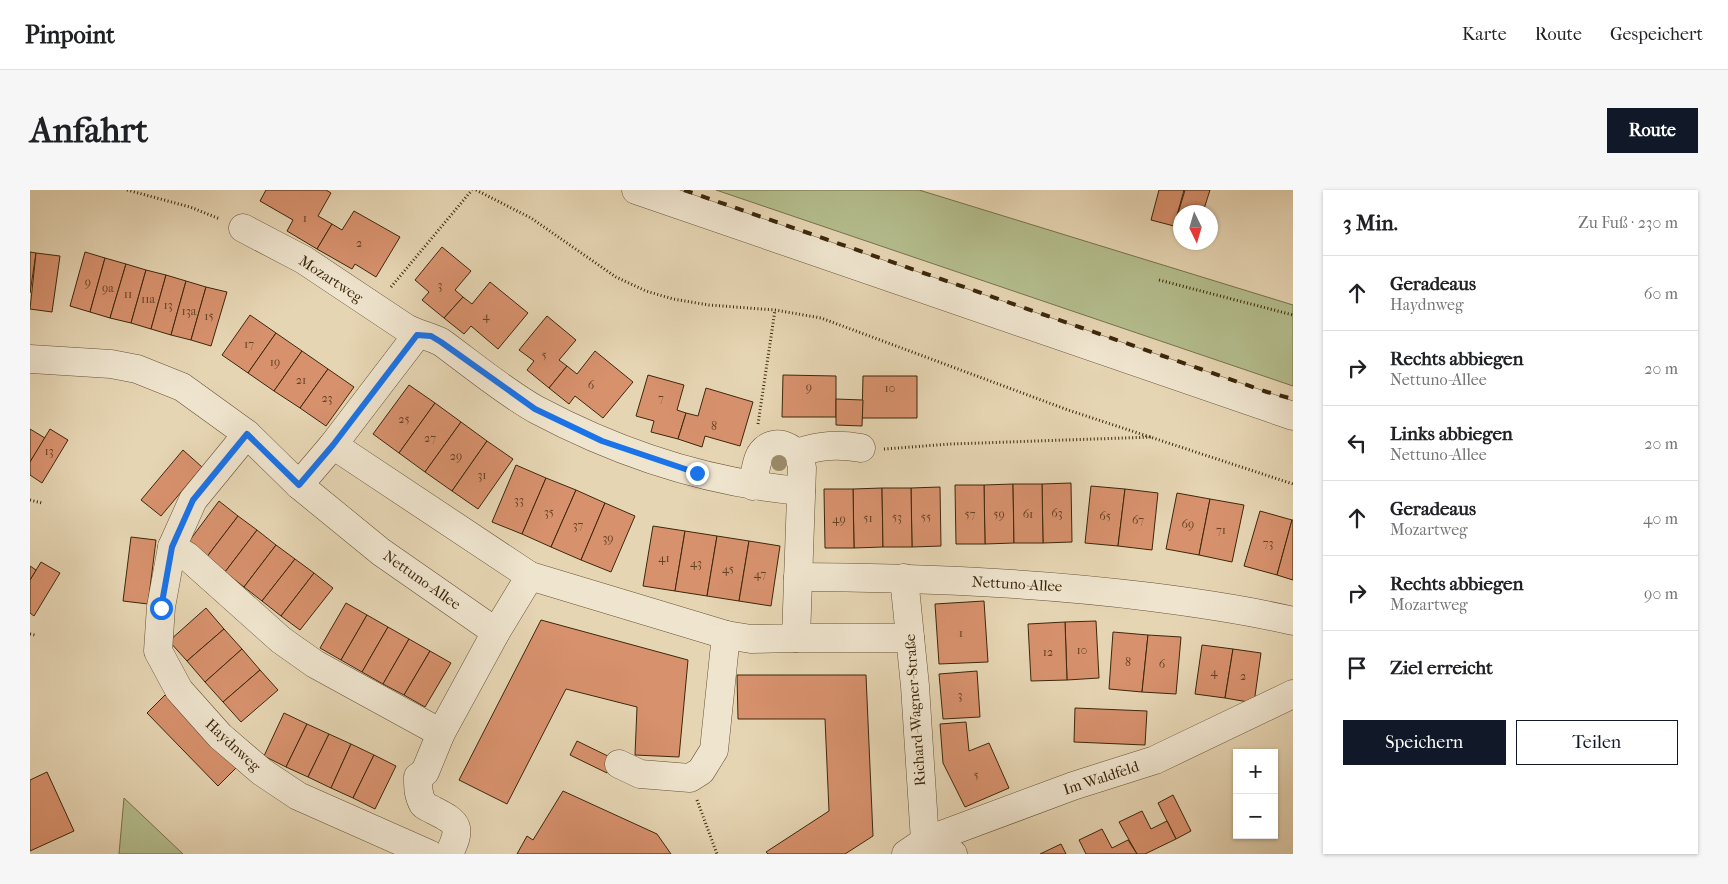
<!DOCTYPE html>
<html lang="de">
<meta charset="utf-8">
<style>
:root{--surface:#fff;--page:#f6f6f6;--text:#202124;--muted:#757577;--line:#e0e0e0;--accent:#111827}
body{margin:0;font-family:"IM FELL French Canon",serif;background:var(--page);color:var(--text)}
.controls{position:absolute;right:15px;bottom:15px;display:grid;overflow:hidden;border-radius:0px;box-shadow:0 1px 4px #0004}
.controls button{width:45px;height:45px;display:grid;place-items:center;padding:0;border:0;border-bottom:1px solid var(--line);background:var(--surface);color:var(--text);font:25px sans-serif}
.compass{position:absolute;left:1143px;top:15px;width:45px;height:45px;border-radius:50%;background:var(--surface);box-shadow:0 1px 4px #0004;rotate:175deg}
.stop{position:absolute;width:15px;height:15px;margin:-11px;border:4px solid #1a73e8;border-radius:50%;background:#fff}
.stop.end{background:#1a73e8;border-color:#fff;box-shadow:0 1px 5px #0008}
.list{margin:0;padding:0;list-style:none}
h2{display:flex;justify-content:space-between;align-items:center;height:65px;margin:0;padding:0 20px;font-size:21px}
h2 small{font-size:16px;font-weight:400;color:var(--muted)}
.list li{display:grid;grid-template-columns:32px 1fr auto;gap:15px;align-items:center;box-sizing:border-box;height:75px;padding:0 20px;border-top:1px solid var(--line)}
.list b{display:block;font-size:19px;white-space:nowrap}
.list p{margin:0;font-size:16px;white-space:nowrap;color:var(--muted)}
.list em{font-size:16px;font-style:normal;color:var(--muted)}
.actions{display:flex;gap:10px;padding:15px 20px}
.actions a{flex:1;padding:11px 0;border:1px solid var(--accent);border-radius:0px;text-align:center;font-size:18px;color:var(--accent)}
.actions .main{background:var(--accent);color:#fff}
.icon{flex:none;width:28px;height:28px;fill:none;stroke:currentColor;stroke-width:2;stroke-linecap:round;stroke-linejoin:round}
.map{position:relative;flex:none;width:1263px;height:664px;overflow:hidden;border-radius:0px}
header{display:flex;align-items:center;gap:30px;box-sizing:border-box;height:70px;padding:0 25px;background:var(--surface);border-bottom:1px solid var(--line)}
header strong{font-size:24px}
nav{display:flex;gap:28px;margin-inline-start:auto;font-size:18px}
.intro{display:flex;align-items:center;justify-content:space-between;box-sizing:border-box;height:120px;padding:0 30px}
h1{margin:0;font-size:35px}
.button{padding:12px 22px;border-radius:0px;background:var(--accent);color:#fff;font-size:18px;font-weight:700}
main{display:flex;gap:30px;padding:0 30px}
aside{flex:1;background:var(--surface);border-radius:0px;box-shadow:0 1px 4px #0004}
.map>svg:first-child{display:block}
.green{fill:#b4bd8d;stroke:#78724c}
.building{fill:#d7916d;stroke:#3d270b}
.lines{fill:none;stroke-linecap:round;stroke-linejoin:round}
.minor-casing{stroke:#675235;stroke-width:29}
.path{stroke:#3d270b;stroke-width:3;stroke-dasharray:1 2.5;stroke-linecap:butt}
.minor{stroke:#efe4ce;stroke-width:28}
.rail{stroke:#3d270b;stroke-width:4;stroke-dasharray:9 9;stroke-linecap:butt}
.tree{fill:#9a8a69}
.route{stroke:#1a73e8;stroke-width:6}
.labels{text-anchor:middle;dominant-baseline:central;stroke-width:4;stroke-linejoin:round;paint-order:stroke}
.number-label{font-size:12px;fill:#644224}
.street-label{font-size:15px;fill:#3d270b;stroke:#efe4ce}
</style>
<header>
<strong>Pinpoint</strong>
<nav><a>Karte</a><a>Route</a><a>Gespeichert</a></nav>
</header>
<div class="intro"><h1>Anfahrt</h1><a class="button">Route</a></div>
<main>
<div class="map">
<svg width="1263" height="664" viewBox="0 0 1263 664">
<rect width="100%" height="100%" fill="#e6d5b3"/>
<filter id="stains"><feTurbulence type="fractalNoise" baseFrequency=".004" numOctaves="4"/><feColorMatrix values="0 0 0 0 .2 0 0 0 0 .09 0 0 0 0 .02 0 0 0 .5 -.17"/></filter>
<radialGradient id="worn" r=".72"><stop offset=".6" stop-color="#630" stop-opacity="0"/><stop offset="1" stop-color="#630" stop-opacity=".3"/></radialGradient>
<g class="green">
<path d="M686,0H889L1263,115V196Z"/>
<path d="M94,608L153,664H89Z"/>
</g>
<g class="building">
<path d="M236,0H296L301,3L288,26L302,34L287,59L257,41L263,30L230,11Z"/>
<path d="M1129,0H1154L1144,36L1121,30Z"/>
<path d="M1155,0H1180L1173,22H1150V38L1144,37Z"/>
<path d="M324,21L370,47L346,87L325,74L322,79L287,59L302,34L312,40Z"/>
<path d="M412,57L441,81L425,100L433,107L414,128L392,110L399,102L385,90Z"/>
<path d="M0,62L6,63L0,103Z"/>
<path d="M55,62L75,68L60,122L40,116Z"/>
<path d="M6,63L30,66L22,122L0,119Z"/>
<path d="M75,68L96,74L80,128L60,122Z"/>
<path d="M96,74L116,80L101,133L80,128Z"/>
<path d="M116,80L136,85L121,139L101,133Z"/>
<path d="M136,85L156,91L141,145L121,139Z"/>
<path d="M156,91L176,97L161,150L141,145Z"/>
<path d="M460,92L498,123L468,159L441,136L434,144L414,128L433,107L442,114Z"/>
<path d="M176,97L197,102L181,156L161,150Z"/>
<path d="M220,125L246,143L218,183L192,165Z"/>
<path d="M517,126L546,150L529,170L537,176L519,198L497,180L504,171L489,160Z"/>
<path d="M246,143L272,161L244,201L218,183Z"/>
<path d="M272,161L298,179L270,218L244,201Z"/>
<path d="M565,161L603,192L573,228L545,206L539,214L519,198L537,176L547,184Z"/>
<path d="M298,179L324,197L296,236L270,218Z"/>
<path d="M618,185L654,195L647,220L656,223L648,249L621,242L624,231L606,226Z"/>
<path d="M753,185L806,186V227H752Z"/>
<path d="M833,186H887V228H832Z"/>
<path d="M379,195L405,213L369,263L343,244Z"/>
<path d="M676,198L723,212L710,256L675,246L672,257L648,249L656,223L668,226Z"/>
<path d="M806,209L833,210L832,236L806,235Z"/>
<path d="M405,213L431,232L395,282L369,263Z"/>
<path d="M431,232L457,251L422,301L395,282Z"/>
<path d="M0,239L15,248L0,272Z"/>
<path d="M20,239L38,250L12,293L0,285V272Z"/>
<path d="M457,251L483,269L448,319L422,301Z"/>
<path d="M153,260L172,277L131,326L111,310Z"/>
<path d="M486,275L516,288L492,344L462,332Z"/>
<path d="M516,288L546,300L521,357L492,344Z"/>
<path d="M1041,293L1042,352L1013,353L1012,294Z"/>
<path d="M983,294L984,353L955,354L954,295Z"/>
<path d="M983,294H1012L1013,353H984Z"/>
<path d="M925,295H954L955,354H926Z"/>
<path d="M1061,296L1095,299L1088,356L1055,353Z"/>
<path d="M910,297L911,356L882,357L881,298Z"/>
<path d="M852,298L853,357L824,358L823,299Z"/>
<path d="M852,298H881L882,357H853Z"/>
<path d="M794,299H823L824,358H795Z"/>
<path d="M1095,299L1128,303L1122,360L1088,356Z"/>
<path d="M546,300L575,313L551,370L521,357Z"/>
<path d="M1147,303L1180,309L1169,365L1136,359Z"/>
<path d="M1180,309L1214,315L1202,372L1169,365Z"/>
<path d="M189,311L208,326L176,368L157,354Z"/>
<path d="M575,313L605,326L581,382L551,370Z"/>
<path d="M1230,321L1262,330L1247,385L1214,376Z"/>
<path d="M208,326L227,340L195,382L176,368Z"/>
<path d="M1262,330H1263V390L1247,385Z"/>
<path d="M623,336L655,341L645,401L613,396Z"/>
<path d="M227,340L246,355L214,397L195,382Z"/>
<path d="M655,341L687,346L677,406L645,401Z"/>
<path d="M687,346L719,351L709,411L677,406Z"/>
<path d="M101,347L126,350L118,414L93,411Z"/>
<path d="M719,351L750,356L741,416L709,411Z"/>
<path d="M246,355L265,369L232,411L214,397Z"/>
<path d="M265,369L284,383L251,426L232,411Z"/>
<path d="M11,372L30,383L4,426L0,423V390Z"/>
<path d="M0,376L6,380L0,390Z"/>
<path d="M284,383L303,398L270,440L251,426Z"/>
<path d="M954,411L958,472L909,474L905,414Z"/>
<path d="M316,413L337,425L311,470L290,458Z"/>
<path d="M176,418L194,439L157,471L139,451Z"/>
<path d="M337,425L358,437L332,482L311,470Z"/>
<path d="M511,430L658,470L649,567L605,565L607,517L536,499L477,614L429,590Z"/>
<path d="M1066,431L1069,488L1037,490L1035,432Z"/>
<path d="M1035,432L1037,490L1001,491L998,434Z"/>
<path d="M358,437L379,449L353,494L332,482Z"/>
<path d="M194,439L212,459L175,492L157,471Z"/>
<path d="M1083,442L1118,445L1112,502L1079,499Z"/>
<path d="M1118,445L1151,447L1146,504L1112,502Z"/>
<path d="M379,449L400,461L374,505L353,494Z"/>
<path d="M1172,455L1203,459L1195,508L1165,504Z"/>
<path d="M212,459L230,480L193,512L175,492Z"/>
<path d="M1203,459L1231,463L1224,513L1195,508Z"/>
<path d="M400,461L421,473L395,517L374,505Z"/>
<path d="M230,480L248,500L211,532L193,512Z"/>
<path d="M947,481L950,527L913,529L909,484Z"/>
<path d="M707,485H836L843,646L815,664H738L736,662L799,621L795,529H708Z"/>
<path d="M135,505L206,578L188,596L117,523Z"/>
<path d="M1045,518L1117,521L1115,555L1044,552Z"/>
<path d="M254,523L277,534L256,577L234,566Z"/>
<path d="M936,532L939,561L959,553L979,598L935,617L913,573L910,534Z"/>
<path d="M277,534L299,544L278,587L256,577Z"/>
<path d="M299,544L321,554L301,598L278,587Z"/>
<path d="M547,551L584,569L577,583L540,565Z"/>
<path d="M321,554L344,565L323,608L301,598Z"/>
<path d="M344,565L366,576L345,619L323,608Z"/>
<path d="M17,582L44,641L0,661V590Z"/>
<path d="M533,601L627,644L641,664H487L497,646L503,650Z"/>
<path d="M1143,605L1161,641L1146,649L1128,613Z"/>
<path d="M1112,621L1121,639L1137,631L1146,649L1115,664H1107L1089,632Z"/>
<path d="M1072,639L1082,658L1098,650L1107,664H1056L1049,650Z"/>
<path d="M1031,654L1036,664H1010Z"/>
</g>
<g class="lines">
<g class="minor-casing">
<g id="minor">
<path d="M606,0L1263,226"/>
<path d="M213,38L274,70L376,138C387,144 399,146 411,152C440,173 476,203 507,220C588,263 679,293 771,301"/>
<path d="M0,169L81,174L107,179L152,197L217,244L269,295L351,362L466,442L500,386L696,445L721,449L766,448L772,278C770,257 743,244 730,265C725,274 725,286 723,296"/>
<path d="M217,244L163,310L142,357L131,417L128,461L149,500L190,546L232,582L268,606L399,664"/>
<path d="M303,255L387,145"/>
<path d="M767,263C790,255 808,254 831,258"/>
<path d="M269,295L303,255L500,386"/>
<path d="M142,357L157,366L251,450L285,474L411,543"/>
<path d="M768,387C886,388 1003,392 1121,407C1168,413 1217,420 1263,431"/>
<path d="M874,388L885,496L895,651L923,664"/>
<path d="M766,448H880"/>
<path d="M589,574L610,584L660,588L671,581L684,560L696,445"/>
<path d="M419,664C432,637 429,633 403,620C400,618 395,617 393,614C388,605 388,597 388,587L395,582L411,543L466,442"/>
<path d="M876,664L895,651L1043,596L1125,570L1263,504"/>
</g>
</g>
<g class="path">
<path d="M97,0L160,17L190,29"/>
<path d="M446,0L501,28L586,87L616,101L643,109L679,115L745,120L791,128L1038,220L1263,294"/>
<path d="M1129,90L1263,125"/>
<path d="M361,97L442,0"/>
<path d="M728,234L745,120"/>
<path d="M854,259L921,254L1122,247"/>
<path d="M0,310L12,313"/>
<path d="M0,444L5,445"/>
<path d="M667,610L687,664"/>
</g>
<use href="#minor" class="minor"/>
<path class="rail" d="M654,0L1237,202L1263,209"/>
</g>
<circle class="tree" cx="749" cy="273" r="8"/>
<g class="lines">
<path class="route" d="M131,418L142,357L163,310L217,244L269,295L303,255L387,145L401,146L411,152L505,219L572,251L667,283"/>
</g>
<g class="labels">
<g class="number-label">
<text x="275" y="28">1</text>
<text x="329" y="53">2</text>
<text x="58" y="92">9</text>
<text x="410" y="95">3</text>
<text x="78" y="98">9a</text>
<text x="98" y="104">11</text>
<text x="118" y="109">11a</text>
<text x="138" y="115">13</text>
<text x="159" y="121">13a</text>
<text x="179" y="126">15</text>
<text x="456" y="126">4</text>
<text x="219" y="154">17</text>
<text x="514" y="165">5</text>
<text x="245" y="172">19</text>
<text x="271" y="190">21</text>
<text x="561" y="195">6</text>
<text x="779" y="197">9</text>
<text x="860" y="198">10</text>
<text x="297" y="208">23</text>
<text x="631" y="208">7</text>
<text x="374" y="229">25</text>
<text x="684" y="236">8</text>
<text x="400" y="248">27</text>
<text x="19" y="261">13</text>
<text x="426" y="266">29</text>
<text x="452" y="285">31</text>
<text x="489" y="310">33</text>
<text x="519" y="322">35</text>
<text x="1027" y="323">63</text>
<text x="940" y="324">57</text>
<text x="969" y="324">59</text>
<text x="998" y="324">61</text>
<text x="1075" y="326">65</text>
<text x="867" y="327">53</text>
<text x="896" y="327">55</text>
<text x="838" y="328">51</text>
<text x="809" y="329">49</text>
<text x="1108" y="330">67</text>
<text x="1158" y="334">69</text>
<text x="548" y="335">37</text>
<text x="1191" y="340">71</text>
<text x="578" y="348">39</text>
<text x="1238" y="353">73</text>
<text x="634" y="368">41</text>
<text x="666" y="373">43</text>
<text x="698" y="379">45</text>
<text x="730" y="384">47</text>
<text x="931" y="443">1</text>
<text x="1052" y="460">10</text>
<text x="1018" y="462">12</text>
<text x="1098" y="472">8</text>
<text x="1132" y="474">6</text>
<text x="1184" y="482">4</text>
<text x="1213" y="486">2</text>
<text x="930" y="505">3</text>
<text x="946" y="585">5</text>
</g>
<g class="street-label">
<text transform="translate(301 89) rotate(33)">Mozartweg</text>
<text transform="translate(392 390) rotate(35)">Nettuno-Allee</text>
<text transform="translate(987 394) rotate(3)">Nettuno-Allee</text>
<text transform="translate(885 520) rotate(-94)">Richard-Wagner-Straße</text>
<text transform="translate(203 555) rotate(43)">Haydnweg</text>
<text transform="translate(1071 588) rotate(-18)">Im Waldfeld</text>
</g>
</g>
<rect width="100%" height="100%" filter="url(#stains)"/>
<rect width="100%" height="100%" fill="url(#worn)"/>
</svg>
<div class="controls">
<button>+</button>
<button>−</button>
</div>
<svg class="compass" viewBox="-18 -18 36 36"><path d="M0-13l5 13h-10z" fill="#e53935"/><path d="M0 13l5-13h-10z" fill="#757577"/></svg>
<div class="stop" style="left:131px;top:418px"></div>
<div class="stop end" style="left:667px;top:283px"></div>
</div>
<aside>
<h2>3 Min.<small>Zu Fuß · 230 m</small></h2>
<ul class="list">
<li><svg class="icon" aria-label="ahead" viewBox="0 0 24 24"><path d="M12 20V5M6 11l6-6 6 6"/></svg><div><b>Geradeaus</b><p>Haydnweg</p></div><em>60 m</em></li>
<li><svg class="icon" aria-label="right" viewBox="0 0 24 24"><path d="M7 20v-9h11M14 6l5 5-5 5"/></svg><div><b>Rechts abbiegen</b><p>Nettuno-Allee</p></div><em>20 m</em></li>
<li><svg class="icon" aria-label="left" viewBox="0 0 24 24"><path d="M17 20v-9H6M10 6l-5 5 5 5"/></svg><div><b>Links abbiegen</b><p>Nettuno-Allee</p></div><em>20 m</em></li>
<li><svg class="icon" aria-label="ahead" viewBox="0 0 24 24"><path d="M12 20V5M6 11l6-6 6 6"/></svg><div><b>Geradeaus</b><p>Mozartweg</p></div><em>40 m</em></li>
<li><svg class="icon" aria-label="right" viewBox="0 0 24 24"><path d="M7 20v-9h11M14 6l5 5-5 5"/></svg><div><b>Rechts abbiegen</b><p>Mozartweg</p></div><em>90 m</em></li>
<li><svg class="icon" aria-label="arrive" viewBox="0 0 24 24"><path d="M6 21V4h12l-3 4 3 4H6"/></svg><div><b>Ziel erreicht</b></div></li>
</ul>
<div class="actions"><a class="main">Speichern</a><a>Teilen</a></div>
</aside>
</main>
